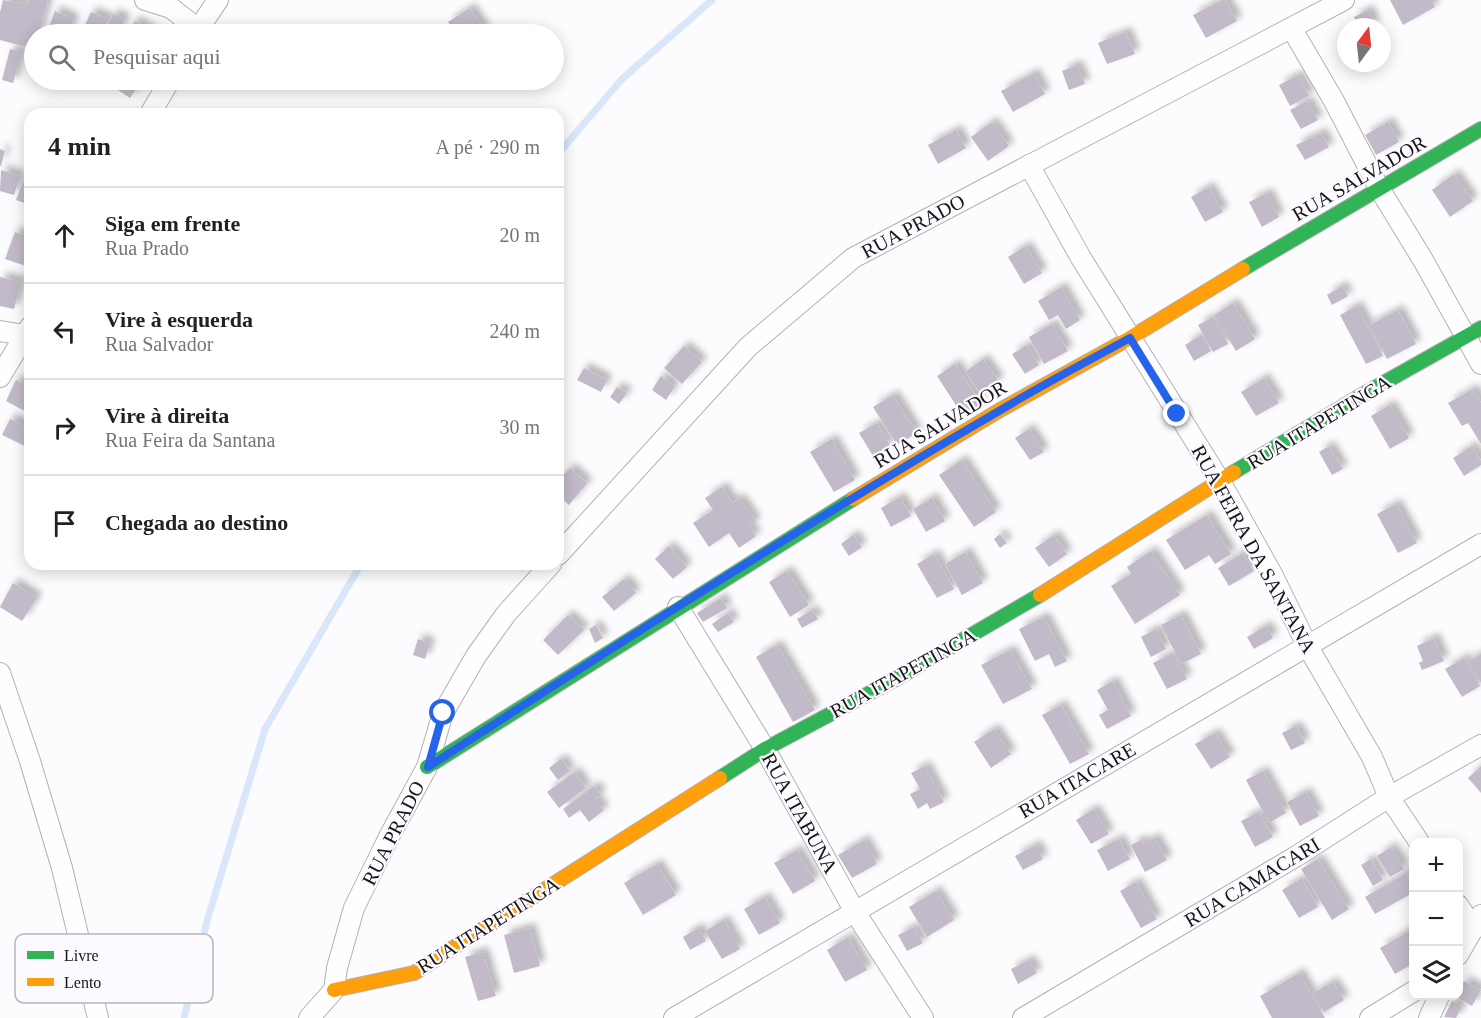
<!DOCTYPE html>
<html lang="pt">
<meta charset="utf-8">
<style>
:root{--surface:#fff;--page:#f2f2f2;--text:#202124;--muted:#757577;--line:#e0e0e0}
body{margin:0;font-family:"Times New Roman",serif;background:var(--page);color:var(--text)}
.controls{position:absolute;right:18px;bottom:18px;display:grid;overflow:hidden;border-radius:12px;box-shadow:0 3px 15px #0003}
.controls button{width:54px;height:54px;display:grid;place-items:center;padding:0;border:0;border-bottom:2px solid var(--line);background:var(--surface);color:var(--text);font:30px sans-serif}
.compass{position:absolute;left:1337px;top:18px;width:54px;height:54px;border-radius:50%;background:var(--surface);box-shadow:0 3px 15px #0003;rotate:15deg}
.stop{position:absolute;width:18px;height:18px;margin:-14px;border:4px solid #2563eb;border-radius:50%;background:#fff}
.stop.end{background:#2563eb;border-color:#fff;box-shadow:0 2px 6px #0008}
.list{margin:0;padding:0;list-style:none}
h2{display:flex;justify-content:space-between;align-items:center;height:78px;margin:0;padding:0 24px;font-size:26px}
h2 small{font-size:20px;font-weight:400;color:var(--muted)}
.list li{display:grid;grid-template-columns:39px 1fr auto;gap:18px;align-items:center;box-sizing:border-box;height:96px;padding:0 24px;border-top:2px solid var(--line)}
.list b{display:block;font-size:22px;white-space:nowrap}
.list p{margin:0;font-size:20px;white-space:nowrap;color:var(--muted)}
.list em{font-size:20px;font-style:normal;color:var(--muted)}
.icon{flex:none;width:33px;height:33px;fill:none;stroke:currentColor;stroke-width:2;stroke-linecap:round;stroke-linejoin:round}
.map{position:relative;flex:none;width:1481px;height:1018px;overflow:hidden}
.search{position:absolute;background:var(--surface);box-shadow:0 3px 15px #0003;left:24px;top:24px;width:540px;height:66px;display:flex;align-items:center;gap:15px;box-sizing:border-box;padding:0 21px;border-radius:33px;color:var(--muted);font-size:22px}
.panel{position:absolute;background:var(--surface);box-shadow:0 3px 15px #0003;left:24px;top:108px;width:540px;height:462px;border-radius:18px}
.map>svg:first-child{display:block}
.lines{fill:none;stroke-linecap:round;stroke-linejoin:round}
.stream{stroke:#dae7fb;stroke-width:7}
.building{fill:#c2bac8;filter:url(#shadow)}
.street-casing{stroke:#b2b1b3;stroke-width:22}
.fast-casing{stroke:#b2b1b3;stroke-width:16}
.slow-casing{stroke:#b2b1b3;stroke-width:16}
.street{stroke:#fffeff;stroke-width:20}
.fast{stroke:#30b455;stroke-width:14}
.slow{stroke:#ff9f0a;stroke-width:14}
.route{stroke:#2563eb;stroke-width:8}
.labels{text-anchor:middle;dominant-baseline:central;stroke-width:4.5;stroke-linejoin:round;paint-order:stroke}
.street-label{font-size:20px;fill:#151417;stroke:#fcfafe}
.key{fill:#fcfafe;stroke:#b7b5b9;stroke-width:1.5}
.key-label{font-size:16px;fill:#151417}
</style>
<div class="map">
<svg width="1481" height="1018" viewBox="0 0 1481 1018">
<defs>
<filter id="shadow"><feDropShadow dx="5.5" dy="-5.5" stdDeviation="3" flood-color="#0004"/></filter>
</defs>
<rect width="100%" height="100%" fill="#fcfbfd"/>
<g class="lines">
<g class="stream">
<path d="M558,154L622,79L712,0"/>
<path d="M184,1018L207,921L265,729L361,564"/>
</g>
</g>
<g class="building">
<path d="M3,0L27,4L29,0H48L39,34H34V49L0,40V12Z"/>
<path d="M1222,0H1225L1237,21L1206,38L1193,15Z"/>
<path d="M1390,0H1431L1435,7L1403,25Z"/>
<path d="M470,8L487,34H456L448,22Z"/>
<path d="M1368,10L1375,26L1359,27L1354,17Z"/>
<path d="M55,11L74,19L68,34H46Z"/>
<path d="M91,12L109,19L102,34H81Z"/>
<path d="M113,14L125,19L118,34H104Z"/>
<path d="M135,21L156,34H126Z"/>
<path d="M1126,32L1135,54L1107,64L1098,43Z"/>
<path d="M10,49L22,52L13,83L2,80Z"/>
<path d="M1077,65L1085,84L1069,90L1062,71Z"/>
<path d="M1034,73L1045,94L1013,112L1001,91Z"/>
<path d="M1298,75L1309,96L1290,106L1279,85Z"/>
<path d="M125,80H129L138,86L130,98L118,90Z"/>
<path d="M1307,101L1318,120L1301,129L1290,110Z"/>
<path d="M992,122L1009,146L988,161L971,137Z"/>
<path d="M1388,122L1399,142L1376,155L1365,135Z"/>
<path d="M956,130L966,148L938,164L928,145Z"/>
<path d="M1321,133L1329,147L1305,160L1296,145Z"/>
<path d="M0,149L5,151L1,166H0Z"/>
<path d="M1,170L20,176L14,195L0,191Z"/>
<path d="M1454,174L1473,201L1450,217L1432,190Z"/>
<path d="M23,181L30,184V205L16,200Z"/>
<path d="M1209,187L1223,212L1205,222L1191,197Z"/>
<path d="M1267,193L1279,217L1262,227L1249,202Z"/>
<path d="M15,232L30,237L29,267L5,259Z"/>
<path d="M1026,246L1042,273L1024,284L1008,257Z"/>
<path d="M0,277L21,282L14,309L0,306Z"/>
<path d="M1342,286L1348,296L1332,305L1327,295Z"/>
<path d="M1061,287L1080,320L1066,329L1058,315L1049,320L1038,301Z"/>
<path d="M1233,303L1255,339L1236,351L1214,315Z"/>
<path d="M1357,306L1383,356L1366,364L1340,315Z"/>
<path d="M1398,310L1416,344L1387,359L1369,325Z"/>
<path d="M1213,317L1228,344L1213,352L1198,325Z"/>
<path d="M1052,324L1068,351L1044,364L1029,337Z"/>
<path d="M1201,335L1211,351L1194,361L1185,345Z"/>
<path d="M1027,345L1039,365L1025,374L1012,354Z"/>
<path d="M684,346L702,362L682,384L664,368Z"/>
<path d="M983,359L999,381L981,394L965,372Z"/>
<path d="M955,364L981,404L963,416L937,376Z"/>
<path d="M584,368L607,380L601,392L577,380Z"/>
<path d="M661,376L675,386L666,400L652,390Z"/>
<path d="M1264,378L1279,403L1256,416L1241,392Z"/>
<path d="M16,380L30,388V414L6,401Z"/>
<path d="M617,387L627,393L619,404L610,397Z"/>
<path d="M1473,389L1481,403V444L1468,423L1462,426L1448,403Z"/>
<path d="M893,395L917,433L897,445L873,407Z"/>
<path d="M1390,405L1409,438L1390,449L1371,416Z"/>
<path d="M10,419L30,428L29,448L2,435Z"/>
<path d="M877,423L890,445L873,456L859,433Z"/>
<path d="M1029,429L1044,452L1030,460L1015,438Z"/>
<path d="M832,439L855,480L834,492L810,452Z"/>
<path d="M1329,446L1343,469L1332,475L1319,452Z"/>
<path d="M1472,446L1481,461V465L1464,476L1453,458Z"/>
<path d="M962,460L996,512L974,527L939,475Z"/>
<path d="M570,468L587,483L569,505L558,495V481Z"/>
<path d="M722,487L733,503L739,498L756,522L749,526L756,536L739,548L729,533L709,547L693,523L713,510L705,498Z"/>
<path d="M900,497L911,516L891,527L881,508Z"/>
<path d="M932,498L945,521L926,532L913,509Z"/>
<path d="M1396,504L1417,543L1398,553L1377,514Z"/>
<path d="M1207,515L1231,554L1215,564L1209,555L1185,570L1166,540Z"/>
<path d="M1000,534L1007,543L1000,548L994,539Z"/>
<path d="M853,535L862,547L849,556L841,544Z"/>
<path d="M1054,535L1067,554L1049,567L1035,548Z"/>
<path d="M669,546L687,567L673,579L655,559Z"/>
<path d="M1151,551L1180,595L1135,624L1111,586L1131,574L1127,567Z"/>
<path d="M966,552L983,583L962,595L945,564Z"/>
<path d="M1243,553L1254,571L1229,586L1218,568Z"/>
<path d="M934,554L954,589L937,598L917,564Z"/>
<path d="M787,571L809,605L790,617L769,582Z"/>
<path d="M624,579L636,593L614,611L602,597Z"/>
<path d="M13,583L37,598L22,621L0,607Z"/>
<path d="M721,598L727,608L703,622L697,613Z"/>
<path d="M812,610L818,619L802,628L797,619Z"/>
<path d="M728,613L734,622L718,632L712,624Z"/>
<path d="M568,615L584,630L558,655L543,640Z"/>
<path d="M1181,615L1201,654L1181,664L1161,625Z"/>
<path d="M1044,617L1067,661L1055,667L1049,654L1035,661L1019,629Z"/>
<path d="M596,625L603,638L595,643L589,629Z"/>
<path d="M1266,626L1273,638L1254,649L1247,637Z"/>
<path d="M1156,629L1166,649L1151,657L1141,637Z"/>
<path d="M1434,638L1444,661L1422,670L1419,663L1423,661L1417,646Z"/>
<path d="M418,639L430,643L425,659L413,655Z"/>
<path d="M777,645L815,710L793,722L756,657Z"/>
<path d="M1010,650L1032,689L1003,704L981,665Z"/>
<path d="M1173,653L1187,679L1167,689L1153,663Z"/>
<path d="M1481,654V683L1468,661Z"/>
<path d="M1464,658L1480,686L1462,697L1445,669Z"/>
<path d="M1113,681L1131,716L1107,729L1099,715L1108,710L1097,690Z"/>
<path d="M1061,705L1089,754L1070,764L1042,715Z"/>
<path d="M1296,726L1305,743L1291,750L1282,733Z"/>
<path d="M994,729L1011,754L991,768L974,742Z"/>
<path d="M1215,733L1230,757L1211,769L1195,744Z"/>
<path d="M561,759L570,771L558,780L549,768Z"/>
<path d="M925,766L944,802L930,809L927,803L918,809L910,794L920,789L911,773Z"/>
<path d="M1481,766V793L1468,778Z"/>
<path d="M1263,771L1286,813L1269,823L1246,780Z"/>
<path d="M575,772L586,788L559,808L547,792Z"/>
<path d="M594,786L601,795L595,799L604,810L589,822L580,810L569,818L563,809Z"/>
<path d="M1306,792L1319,816L1300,826L1287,802Z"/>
<path d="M1094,809L1109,834L1091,844L1076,820Z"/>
<path d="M1259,812L1273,837L1255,847L1241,821Z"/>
<path d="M1155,838L1167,860L1145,872L1131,845L1141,840L1143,844Z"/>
<path d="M1119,839L1130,859L1108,871L1097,850Z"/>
<path d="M864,840L877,864L852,878L838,855Z"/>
<path d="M1036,845L1043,859L1023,870L1015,856Z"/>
<path d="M1391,847L1404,869L1390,877L1377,856Z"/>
<path d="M797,850L815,881L793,894L774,863Z"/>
<path d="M1318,859L1349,909L1332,920L1301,869Z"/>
<path d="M1371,859L1383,880L1373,886L1361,865Z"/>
<path d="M657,864L676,895L643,915L624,883Z"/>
<path d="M1406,873L1414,886V892L1375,914L1365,897Z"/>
<path d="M1302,878L1318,907L1299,918L1282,890Z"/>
<path d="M1136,882L1157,919L1141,928L1120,891Z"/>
<path d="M936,891L954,920L927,937L909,907Z"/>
<path d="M765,897L780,923L759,935L744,909Z"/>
<path d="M724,920L740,949L722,959L705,931Z"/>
<path d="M914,927L923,943L907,951L898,935Z"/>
<path d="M530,928L540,966L514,973L504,935Z"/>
<path d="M698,928L706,941L690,950L683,937Z"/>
<path d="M1414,928V963L1395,974L1380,948Z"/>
<path d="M848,937L867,970L845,982L827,950Z"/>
<path d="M483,952L496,996L478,1001L465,957Z"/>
<path d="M1029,960L1037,973L1018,984L1011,969Z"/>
<path d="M1299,973L1325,1018H1272L1260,996Z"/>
<path d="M1464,981L1481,990L1472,1006L1454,996H1458Z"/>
<path d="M1333,982L1344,1000L1324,1012L1313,993Z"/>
<path d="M1452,1001L1462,1006L1456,1018L1444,1017Z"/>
</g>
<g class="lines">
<g class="street-casing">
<g id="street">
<path d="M145,0L171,8L198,29"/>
<path d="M1292,29L1334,101L1379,188L1423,260L1481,364"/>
<path d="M195,34L218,0"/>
<path d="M150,114L170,80"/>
<path d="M1029,165L1081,258L1220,481L1272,574L1308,647L1372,757L1389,797L1419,842"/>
<path d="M0,331L25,335"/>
<path d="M0,377L30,327"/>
<path d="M558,555L748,347L853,258L1344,0"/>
<path d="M678,607L765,749L855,912L923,1018"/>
<path d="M0,673L30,761L62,868L98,1018"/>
<path d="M1458,905L1474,929"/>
<path d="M1458,955L1481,915"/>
<path d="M309,1018L334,990L337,968L354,908L390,835L427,767L443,713L476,656L506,614L551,564"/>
<path d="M674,1018L1481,544"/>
<path d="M1023,1018L1295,857L1389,797L1481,745"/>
<path d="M1370,1018L1414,991"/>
<path d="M1429,1018L1439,996"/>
</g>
</g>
<g class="fast-casing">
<g id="fast">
<path d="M1243,269L1481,129"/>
<path d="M1234,472L1355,399L1481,328"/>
<path d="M427,767L853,499"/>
<path d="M720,778L765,749L894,680L1040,595"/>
</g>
</g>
<g class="slow-casing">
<g id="slow">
<path d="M853,499L1000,410L1130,338L1243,269"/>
<path d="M1040,595L1234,472"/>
<path d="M334,990L414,973L720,778"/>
</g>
</g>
<use href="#street" class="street"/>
<use href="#fast" class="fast"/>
<use href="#slow" class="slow"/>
</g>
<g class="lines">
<path class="route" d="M443,713L428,767C616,645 805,524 999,411C1042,385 1086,362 1130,338L1177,414"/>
</g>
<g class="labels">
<g class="street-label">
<text transform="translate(1359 178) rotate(-30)">RUA SALVADOR</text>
<text transform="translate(913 226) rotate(-28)">RUA PRADO</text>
<text transform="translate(1319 422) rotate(-31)">RUA ITAPETINGA</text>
<text transform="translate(940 424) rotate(-31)">RUA SALVADOR</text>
<text transform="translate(1254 549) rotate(61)">RUA FEIRA DA SANTANA</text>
<text transform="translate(903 673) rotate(-29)">RUA ITAPETINGA</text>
<text transform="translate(1077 780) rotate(-30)">RUA ITACARE</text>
<text transform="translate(800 813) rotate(61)">RUA ITABUNA</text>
<text transform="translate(393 833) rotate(-63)">RUA PRADO</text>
<text transform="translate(1252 882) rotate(-31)">RUA CAMACARI</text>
<text transform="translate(488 925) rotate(-32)">RUA ITAPETINGA</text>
</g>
</g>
<rect x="15" y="934" width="198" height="69" rx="9" class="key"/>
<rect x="27" y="951" width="27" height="8" fill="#30b455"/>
<rect x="27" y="978" width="27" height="8" fill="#ff9f0a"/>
<g class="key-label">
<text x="64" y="961">Livre</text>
<text x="64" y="988">Lento</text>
</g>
</svg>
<div class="controls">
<button>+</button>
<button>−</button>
<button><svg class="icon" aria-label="layers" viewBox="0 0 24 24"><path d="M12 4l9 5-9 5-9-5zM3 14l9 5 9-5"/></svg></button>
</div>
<svg class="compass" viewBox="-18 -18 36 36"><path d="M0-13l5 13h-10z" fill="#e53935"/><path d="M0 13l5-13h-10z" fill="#757577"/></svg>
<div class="stop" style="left:443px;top:713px"></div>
<div class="stop end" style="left:1177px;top:414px"></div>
<div class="search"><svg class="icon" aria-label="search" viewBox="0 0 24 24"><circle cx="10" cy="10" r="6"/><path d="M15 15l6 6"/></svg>Pesquisar aqui</div>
<section class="panel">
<h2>4 min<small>A pé · 290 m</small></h2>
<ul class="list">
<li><svg class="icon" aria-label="ahead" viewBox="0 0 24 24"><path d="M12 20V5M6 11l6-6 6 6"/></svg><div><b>Siga em frente</b><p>Rua Prado</p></div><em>20 m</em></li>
<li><svg class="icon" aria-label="left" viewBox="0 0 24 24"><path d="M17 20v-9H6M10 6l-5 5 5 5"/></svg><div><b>Vire à esquerda</b><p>Rua Salvador</p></div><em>240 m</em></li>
<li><svg class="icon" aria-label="right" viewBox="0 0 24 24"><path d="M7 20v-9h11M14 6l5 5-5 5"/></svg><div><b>Vire à direita</b><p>Rua Feira da Santana</p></div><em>30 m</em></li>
<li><svg class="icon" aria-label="arrive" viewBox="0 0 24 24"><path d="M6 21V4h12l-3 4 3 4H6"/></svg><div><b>Chegada ao destino</b></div></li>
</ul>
</section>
</div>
